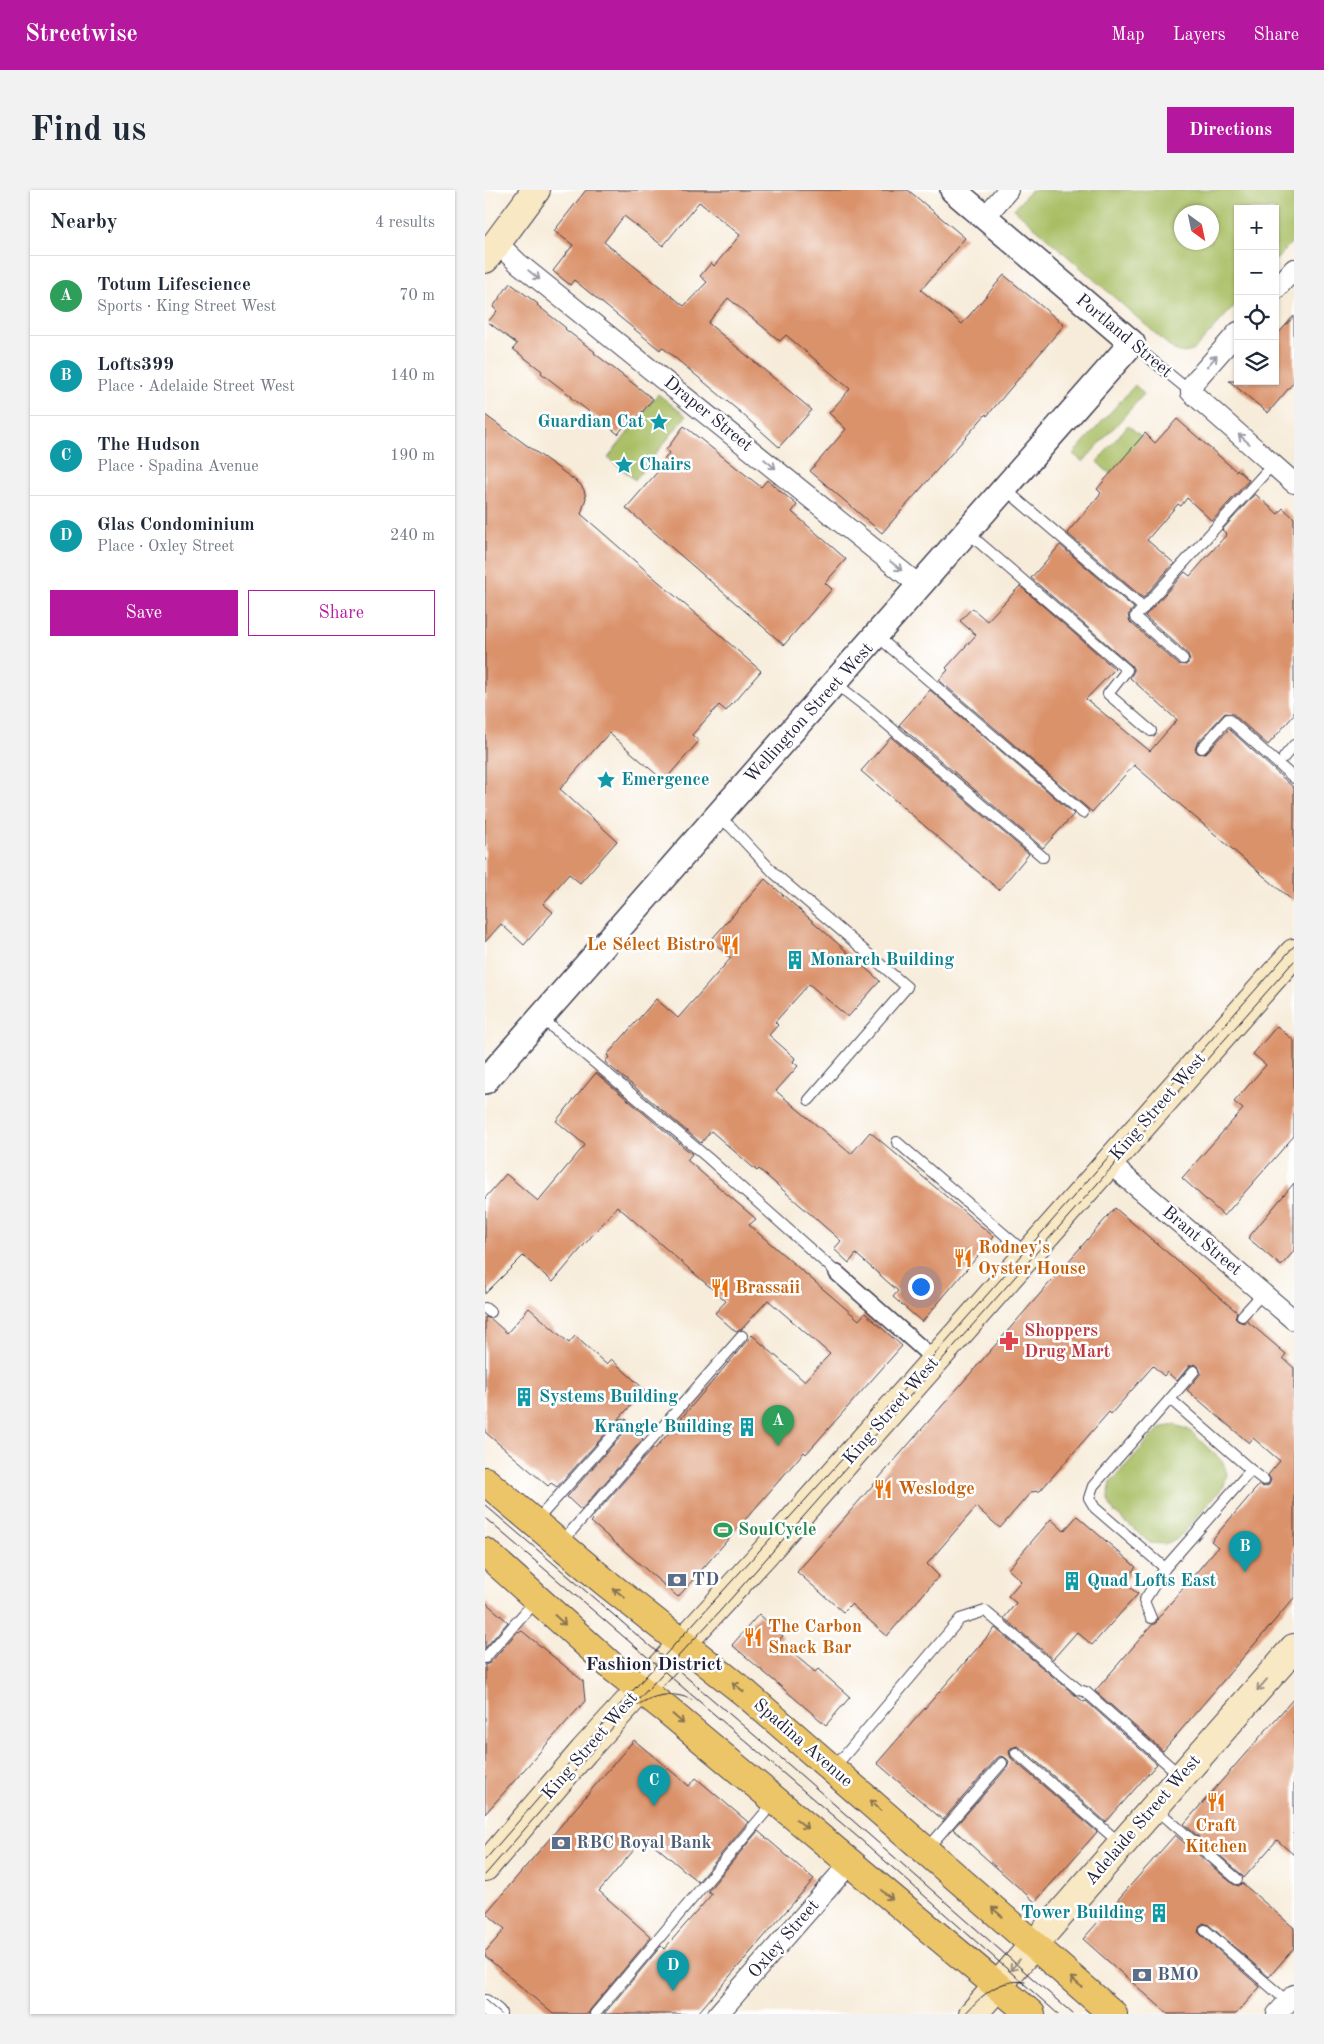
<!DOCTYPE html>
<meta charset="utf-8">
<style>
:root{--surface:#fff;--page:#f2f2f3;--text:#1f2937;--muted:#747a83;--line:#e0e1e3;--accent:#b5179e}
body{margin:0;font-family:"Old Standard TT",serif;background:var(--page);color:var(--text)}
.controls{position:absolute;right:15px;top:15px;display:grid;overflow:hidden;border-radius:0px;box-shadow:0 1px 4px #0004}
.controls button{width:45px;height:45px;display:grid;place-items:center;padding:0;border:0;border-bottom:1px solid var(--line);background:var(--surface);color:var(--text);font:25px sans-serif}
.compass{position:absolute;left:689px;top:15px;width:45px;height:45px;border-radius:50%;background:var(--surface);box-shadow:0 1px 4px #0004;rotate:147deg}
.you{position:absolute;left:435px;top:1096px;width:18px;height:18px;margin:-12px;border:4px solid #fff;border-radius:50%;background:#1a73e8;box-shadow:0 0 0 8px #1a73e833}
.badge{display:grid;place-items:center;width:32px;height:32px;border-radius:50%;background:var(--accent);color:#fff;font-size:16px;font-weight:700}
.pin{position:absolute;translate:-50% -41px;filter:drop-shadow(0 1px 2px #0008)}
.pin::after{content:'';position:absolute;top:26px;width:18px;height:15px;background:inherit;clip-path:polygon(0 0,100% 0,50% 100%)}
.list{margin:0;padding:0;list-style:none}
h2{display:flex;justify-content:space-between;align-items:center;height:65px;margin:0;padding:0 20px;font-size:21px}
h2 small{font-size:16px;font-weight:400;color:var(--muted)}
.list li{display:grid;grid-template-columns:32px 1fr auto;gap:15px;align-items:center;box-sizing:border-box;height:80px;padding:0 20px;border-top:1px solid var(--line)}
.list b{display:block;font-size:19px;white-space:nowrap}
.list p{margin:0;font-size:16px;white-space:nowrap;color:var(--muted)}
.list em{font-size:16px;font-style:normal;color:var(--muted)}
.actions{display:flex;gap:10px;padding:15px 20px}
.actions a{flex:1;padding:11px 0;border:1px solid var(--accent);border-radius:0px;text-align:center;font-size:18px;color:var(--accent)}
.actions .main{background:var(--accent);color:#fff}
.icon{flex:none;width:28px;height:28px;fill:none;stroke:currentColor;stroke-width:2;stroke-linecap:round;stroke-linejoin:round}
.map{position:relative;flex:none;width:809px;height:1824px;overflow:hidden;border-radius:0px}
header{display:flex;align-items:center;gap:30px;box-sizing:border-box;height:70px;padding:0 25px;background:var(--accent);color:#fff}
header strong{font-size:24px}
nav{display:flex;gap:28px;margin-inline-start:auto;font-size:18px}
.intro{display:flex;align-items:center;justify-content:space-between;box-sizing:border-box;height:120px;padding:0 30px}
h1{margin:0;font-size:35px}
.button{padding:12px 22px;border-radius:0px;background:var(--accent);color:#fff;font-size:18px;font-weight:700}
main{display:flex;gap:30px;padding:0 30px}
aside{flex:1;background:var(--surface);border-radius:0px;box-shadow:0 1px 4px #0004}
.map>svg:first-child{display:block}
.green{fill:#a7bd62;stroke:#64704e;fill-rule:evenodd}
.building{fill:#da926b;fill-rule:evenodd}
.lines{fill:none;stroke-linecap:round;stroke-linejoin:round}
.service-casing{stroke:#424053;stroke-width:12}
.pedestrian-casing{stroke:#424053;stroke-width:18}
.minor-casing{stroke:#424053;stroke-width:22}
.tertiary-casing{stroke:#424053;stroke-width:28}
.secondary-casing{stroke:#424053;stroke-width:30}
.primary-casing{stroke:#424053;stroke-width:30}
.service{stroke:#fff;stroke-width:10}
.pedestrian{stroke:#fff;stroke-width:15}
.minor{stroke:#fff;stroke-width:20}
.tertiary{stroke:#fff;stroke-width:25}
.secondary{stroke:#f8e8c3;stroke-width:28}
.primary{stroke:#edc569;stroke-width:28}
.tram{stroke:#22223b;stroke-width:1}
.oneway{stroke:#9c9ca7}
.oneway2{stroke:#887452}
.oneway3{stroke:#988f86}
.labels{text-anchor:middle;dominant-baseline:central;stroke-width:5;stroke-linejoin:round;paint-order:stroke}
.street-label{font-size:18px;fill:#22223b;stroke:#fff}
.culture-label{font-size:18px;font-weight:bold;fill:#0d838f;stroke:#fff;text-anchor:start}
.food-label{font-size:18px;font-weight:bold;fill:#c56008;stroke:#fff;text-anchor:start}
.health-label{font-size:18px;font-weight:bold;fill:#be3a42;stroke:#fff;text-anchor:start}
.leisure-label{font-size:18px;font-weight:bold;fill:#27864d;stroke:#fff;text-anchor:start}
.service-label{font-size:18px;font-weight:bold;fill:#4e5e75;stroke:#fff;text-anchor:start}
.neighbourhood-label{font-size:19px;font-weight:bold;fill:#22223b;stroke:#fff}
</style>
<header>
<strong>Streetwise</strong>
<nav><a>Map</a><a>Layers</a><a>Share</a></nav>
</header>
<div class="intro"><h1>Find us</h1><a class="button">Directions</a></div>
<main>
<aside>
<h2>Nearby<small>4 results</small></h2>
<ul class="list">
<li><span class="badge" style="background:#2e9e5b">A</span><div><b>Totum Lifescience</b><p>Sports · King Street West</p></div><em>70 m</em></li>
<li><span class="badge" style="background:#0f9aa8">B</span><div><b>Lofts399</b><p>Place · Adelaide Street West</p></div><em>140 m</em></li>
<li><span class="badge" style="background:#0f9aa8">C</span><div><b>The Hudson</b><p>Place · Spadina Avenue</p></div><em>190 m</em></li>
<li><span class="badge" style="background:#0f9aa8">D</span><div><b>Glas Condominium</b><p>Place · Oxley Street</p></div><em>240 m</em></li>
</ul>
<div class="actions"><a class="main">Save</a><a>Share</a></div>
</aside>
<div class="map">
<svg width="809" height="1824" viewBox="0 0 809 1824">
<rect width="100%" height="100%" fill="#fff"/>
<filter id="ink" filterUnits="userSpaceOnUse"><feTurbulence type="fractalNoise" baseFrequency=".02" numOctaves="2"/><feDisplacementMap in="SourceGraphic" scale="10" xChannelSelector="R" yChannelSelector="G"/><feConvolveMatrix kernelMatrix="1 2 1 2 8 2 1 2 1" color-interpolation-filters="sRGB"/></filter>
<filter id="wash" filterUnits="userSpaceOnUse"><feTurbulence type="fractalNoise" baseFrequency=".0096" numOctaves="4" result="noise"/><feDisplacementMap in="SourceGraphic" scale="20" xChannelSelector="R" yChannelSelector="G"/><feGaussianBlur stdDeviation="1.12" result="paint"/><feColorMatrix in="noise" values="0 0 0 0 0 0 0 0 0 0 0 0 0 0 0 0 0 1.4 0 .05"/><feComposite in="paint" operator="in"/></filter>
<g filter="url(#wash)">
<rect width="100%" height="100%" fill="#f7ecda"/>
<g class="green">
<path d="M546,0H809V50L790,71V19H753V112L709,160C701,164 697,163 689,160L529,19ZM696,22H726V52H696Z"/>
<path d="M650,195L659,204L598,272L588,264Z"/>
<path d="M173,204L201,226L150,290L123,268Z"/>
<path d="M643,235L657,247L625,284L612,272Z"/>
<path d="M691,1235L704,1240L738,1272L742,1284L739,1296L698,1343L691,1350L679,1354L665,1353L629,1322L625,1315L623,1306L626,1292L669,1244L678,1237Z"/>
</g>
<g id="blocks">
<g class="building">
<path d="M101,0H423L480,48L436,100L477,134L519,85L579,135L502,226L501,224L397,343L325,281L361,239L344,223L365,199L301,145L295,151L243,108L223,133L327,220L294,257L255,222L177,157L175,160L89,90L85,95L68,81L88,55L69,41ZM214,12L255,45L229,76L226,73L215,86L222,92L199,116L119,52L139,26L178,56Z"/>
<path d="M25,93L53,114L52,115L81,138L80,139L110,162L109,163L168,209L149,232L145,229L133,244L85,207L86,206L56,183L57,181L28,159L32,154L3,132L12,121L8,117Z"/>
<path d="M809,126V192L783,223L744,191H790V147Z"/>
<path d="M0,225L95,294L99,300L101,308L96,324L276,481L241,521L234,515L207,545L214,551L179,591L124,543L75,599L132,651L95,693L84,684L58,714L68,722L39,755L16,734L0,752Z"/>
<path d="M692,229L751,281L752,279L764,290L727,331L702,308L696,316L693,314L662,350L689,373L658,408L582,343L616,303L612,299L660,243L670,253Z"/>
<path d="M199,236L276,297L282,290L312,315L307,322L361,369L340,393L347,399L299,455L141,318L175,279L173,278L184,263L181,260Z"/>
<path d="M770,304L793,324L798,318L809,328V525L783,555L748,524L740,523L712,553L710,560L713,563L720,564L744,539L809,598V712L649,575L607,622L454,490L463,480L461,478L491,445L475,431L487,418L502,431L535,396L630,479L601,509L665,561L692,530L645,488L649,481L646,475L546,388L575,355L649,418L643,425L645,432L693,474L701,475L705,471L703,464L660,426L700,382L705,386L742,344L737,340Z"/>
<path d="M445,500L589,624L558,658L414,535Z"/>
<path d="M406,547L544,664L514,700L376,581Z"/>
<path d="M280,689L395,791L363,827L324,794L290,832L293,835L284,845L310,868L308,872L313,876L291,901L366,964L385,942L509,1047L437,1132L408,1107L413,1101L371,1064L364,1073L349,1059L356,1051L274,979L272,981L226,941L216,953L120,872L124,867L122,865L171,809L193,828L246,768L226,750Z"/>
<path d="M792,836L809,851V946L739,1026L697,988L758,919L749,912L781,875L768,864Z"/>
<path d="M111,883L207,964L202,970L271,1029L264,1035L374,1130L380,1123L417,1156L321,1264L319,1262L193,1407L106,1332L108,1330L106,1329L168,1258L169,1260L182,1245L267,1145L319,1191L345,1164L283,1110L257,1139L251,1142L230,1123L241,1111L132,1016L68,1092L38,1066L0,1104V1008L21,984L53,1011L100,955L71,931Z"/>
<path d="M809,993V1061L796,1076L763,1048Z"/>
<path d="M630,1018L752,1122L750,1128L753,1131L759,1133L762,1131L801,1164L798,1168L809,1178V1408L678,1561L610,1501L667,1435L671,1433L673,1428L726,1365L733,1357L726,1351L774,1295L779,1297L784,1295L786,1290L783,1285L795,1271L768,1248L764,1253L702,1200L716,1183L713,1176L710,1174L704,1176L692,1191L682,1182L679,1186L668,1176L626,1224L624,1222L555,1301L546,1302L515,1338L491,1317L442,1374L454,1386L402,1446L366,1414L358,1422L312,1382Z"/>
<path d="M44,1118L84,1153L90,1146L121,1174L126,1169L160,1200L72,1297L66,1293L63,1296L0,1242V1127L6,1129L22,1143Z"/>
<path d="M144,1237L158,1249L96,1320L82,1307Z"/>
<path d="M592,1326L651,1377L638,1392L653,1404L607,1455L592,1442L568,1469L519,1428L531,1413L523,1406L536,1391L523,1379L566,1329L579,1341Z"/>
<path d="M0,1412L23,1432L0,1458Z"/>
<path d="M274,1424L298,1446L293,1451L330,1482L333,1479L365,1507L341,1535L247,1455Z"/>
<path d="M510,1438L590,1505L599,1512L601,1511L672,1574L621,1632L536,1558L532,1556L526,1558L524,1562L526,1568L612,1642L550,1712L468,1639L522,1578L524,1571L521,1568L515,1566L512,1568L458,1630L392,1573Z"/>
<path d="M33,1441L35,1442L37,1441L98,1491L100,1511L0,1624V1475L5,1473Z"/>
<path d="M809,1508V1665L792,1650L759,1688L756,1684L699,1634Z"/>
<path d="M149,1550L204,1596L211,1588L263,1632L213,1692L160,1647L114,1701L166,1747L105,1820L103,1824H68L0,1766V1762L20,1739L1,1723Z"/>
<path d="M273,1641L329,1689L212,1824H119L176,1756L179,1759L227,1704L223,1701Z"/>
<path d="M690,1645L748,1694L754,1696L757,1693L809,1738V1758L784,1787L724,1735L718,1733L715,1736L713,1742L716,1745L775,1797L751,1824H683L598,1749Z"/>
</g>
</g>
</g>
<g filter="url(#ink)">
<use href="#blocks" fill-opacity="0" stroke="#424053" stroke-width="1"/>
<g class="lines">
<g class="service-casing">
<g id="service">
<path d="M647,154L706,202"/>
<path d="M520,299L659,418"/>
<path d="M482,342L642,480L623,504L666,541"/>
<path d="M392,446L598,623"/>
<path d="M698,469L650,427L788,274"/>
<path d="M350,493L385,520L558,667"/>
<path d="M717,558L743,529L809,588"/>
<path d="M799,567L809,555"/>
<path d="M233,627L246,637L290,684L422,797L324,910"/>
<path d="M55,827L223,968L352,1083"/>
<path d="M412,952L542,1064"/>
<path d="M0,1118L5,1122"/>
<path d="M757,1126L778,1103"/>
<path d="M685,1209L709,1181"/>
<path d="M50,1332L138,1234"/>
<path d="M75,1354L257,1146"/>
<path d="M680,1378L610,1318L604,1308L608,1296L685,1209L766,1280"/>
<path d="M666,1428L659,1411L680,1378L766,1280L779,1290"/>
<path d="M0,1468L51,1410"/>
<path d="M531,1563L636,1654"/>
<path d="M349,1578L475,1429L500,1421L594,1500L601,1502L696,1586"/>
<path d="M670,1618L752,1689"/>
<path d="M442,1659L517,1573"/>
<path d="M720,1740L803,1812"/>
<path d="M110,1824L289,1612"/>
</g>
</g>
<g class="pedestrian-casing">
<path id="pedestrian" d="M352,1083L450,1170"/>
</g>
<g class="minor-casing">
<g id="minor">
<path d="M500,27L523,0"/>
<path d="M12,53L33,73L435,396"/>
<path d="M790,100L809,79"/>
<path d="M753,142L709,192L706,202L809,293"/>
<path d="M624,973L809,1130"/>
<path d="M0,1815L11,1824"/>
<path d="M233,1824L365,1673"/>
<path d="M792,1824L809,1805"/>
</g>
</g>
<g class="tertiary-casing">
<path id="tertiary" d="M0,891L647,153L468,0"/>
</g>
<g class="secondary-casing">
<g id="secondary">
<path d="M0,69L51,0"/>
<path d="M0,1677L99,1561L280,1363L809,763"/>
<path d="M488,1824L809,1458"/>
</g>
</g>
<g class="primary-casing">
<g id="primary">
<path d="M0,1291L120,1392L260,1503L628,1824"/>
<path d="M0,1362L131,1480L182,1520L546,1824"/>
</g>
</g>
<use href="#service" class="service"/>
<use href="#pedestrian" class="pedestrian"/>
<use href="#minor" class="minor"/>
<use href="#tertiary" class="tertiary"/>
<use href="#secondary" class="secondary"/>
<use href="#primary" class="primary"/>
<g class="tram">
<path d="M0,1315L317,1586L588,1824"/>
<path d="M0,1328L382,1655L573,1824"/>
<path d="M153,1515C169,1504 190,1501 207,1510"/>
<path d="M0,1670L123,1528L361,1265L809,756"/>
<path d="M0,1685L130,1535L235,1421L809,771"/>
<path d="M0,1810L16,1824"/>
<path d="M480,1824C496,1806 514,1788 540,1792"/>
</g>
</g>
<defs><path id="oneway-shaft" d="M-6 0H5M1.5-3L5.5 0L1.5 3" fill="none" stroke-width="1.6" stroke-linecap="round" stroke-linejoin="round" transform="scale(1.25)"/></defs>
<g class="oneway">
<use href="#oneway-shaft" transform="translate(49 85) rotate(39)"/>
<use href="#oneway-shaft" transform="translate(727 171) rotate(-48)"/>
<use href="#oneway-shaft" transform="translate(759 249) rotate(-139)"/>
<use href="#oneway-shaft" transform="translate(285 274) rotate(39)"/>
<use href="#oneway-shaft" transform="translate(411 376) rotate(39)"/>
</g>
<g class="oneway2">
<use href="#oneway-shaft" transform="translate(134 1403) rotate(-141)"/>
<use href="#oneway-shaft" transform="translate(75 1430) rotate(42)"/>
<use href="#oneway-shaft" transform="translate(253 1497) rotate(-141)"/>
<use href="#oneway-shaft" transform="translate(193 1529) rotate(41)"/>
<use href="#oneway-shaft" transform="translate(390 1615) rotate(-139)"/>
<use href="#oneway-shaft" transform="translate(317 1634) rotate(40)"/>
<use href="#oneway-shaft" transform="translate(402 1705) rotate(40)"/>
<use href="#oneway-shaft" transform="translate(512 1722) rotate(-139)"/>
<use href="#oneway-shaft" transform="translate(591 1792) rotate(-139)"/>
</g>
<g class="oneway3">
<use href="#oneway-shaft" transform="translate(777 1495) rotate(131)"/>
<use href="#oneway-shaft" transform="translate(530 1775) rotate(131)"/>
</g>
</g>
<defs>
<g id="sight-bare" transform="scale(1.5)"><path d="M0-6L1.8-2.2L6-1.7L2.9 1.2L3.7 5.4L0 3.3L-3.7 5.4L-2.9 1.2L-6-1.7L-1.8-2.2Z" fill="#0f9aa8" stroke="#fff" stroke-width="2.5" paint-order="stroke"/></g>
<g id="restaurant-bare" transform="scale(1.5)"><path d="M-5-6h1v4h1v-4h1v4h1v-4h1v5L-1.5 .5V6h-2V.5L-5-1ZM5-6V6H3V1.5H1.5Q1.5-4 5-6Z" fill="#e8710a" stroke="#fff" stroke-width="2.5" paint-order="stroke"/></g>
<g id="building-bare" transform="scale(1.5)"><path d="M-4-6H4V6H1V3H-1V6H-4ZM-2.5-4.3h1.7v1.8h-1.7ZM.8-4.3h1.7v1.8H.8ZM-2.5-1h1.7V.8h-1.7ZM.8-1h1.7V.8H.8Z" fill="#0f9aa8" stroke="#fff" stroke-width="2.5" paint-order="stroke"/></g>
<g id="pharmacy-bare" transform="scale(1.5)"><path d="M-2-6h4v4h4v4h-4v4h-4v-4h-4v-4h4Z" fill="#e0444e" stroke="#fff" stroke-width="2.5" paint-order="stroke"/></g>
<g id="stadium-bare" transform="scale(1.5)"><path d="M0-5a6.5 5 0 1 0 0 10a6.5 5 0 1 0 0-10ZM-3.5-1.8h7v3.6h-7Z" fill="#2e9e5b" stroke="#fff" stroke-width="2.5" paint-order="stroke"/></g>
<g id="bank-bare" transform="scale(1.5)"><path d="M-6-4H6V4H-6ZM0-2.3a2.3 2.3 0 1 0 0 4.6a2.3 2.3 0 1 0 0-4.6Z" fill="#5c6f8a" stroke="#fff" stroke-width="2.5" paint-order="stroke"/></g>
</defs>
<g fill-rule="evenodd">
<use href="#sight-bare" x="174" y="232"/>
<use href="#sight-bare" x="139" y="275"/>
<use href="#sight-bare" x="121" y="590"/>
<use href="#restaurant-bare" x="245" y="755"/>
<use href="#building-bare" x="310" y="770"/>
<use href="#restaurant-bare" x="478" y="1068"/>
<use href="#restaurant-bare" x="235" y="1098"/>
<use href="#pharmacy-bare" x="524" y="1151"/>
<use href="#building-bare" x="39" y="1207"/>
<use href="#building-bare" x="262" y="1237"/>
<use href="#restaurant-bare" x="398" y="1299"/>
<use href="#stadium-bare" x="238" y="1340"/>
<use href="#bank-bare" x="192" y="1390"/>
<use href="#building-bare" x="587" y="1391"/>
<use href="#restaurant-bare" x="268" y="1447"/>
<use href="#restaurant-bare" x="731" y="1612"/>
<use href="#bank-bare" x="76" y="1653"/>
<use href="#building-bare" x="674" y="1723"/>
<use href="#bank-bare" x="657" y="1785"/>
</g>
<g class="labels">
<g class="street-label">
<text transform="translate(639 146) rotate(40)">Portland Street</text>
<text transform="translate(223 224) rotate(39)">Draper Street</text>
<text transform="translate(324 523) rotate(-48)">Wellington Street West</text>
<text transform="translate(673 917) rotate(-49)">King Street West</text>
<text transform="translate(717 1051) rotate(40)">Brant Street</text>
<text transform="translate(406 1221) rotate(-49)">King Street West</text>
<text transform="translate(318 1553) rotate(41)">Spadina Avenue</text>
<text transform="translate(105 1556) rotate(-49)">King Street West</text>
<text transform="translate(658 1630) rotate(-49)">Adelaide Street West</text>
<text transform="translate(299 1749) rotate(-49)">Oxley Street</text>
</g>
<g class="culture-label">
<text x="159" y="232" text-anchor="end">Guardian Cat</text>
<text x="154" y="275">Chairs</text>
<text x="136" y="590">Emergence</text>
<text x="325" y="770">Monarch Building</text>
<text x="54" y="1207">Systems Building</text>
<text x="247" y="1237" text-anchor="end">Krangle Building</text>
<text x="602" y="1391">Quad Lofts East</text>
<text x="659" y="1723" text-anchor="end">Tower Building</text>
</g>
<g class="food-label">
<text x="230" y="755" text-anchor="end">Le Sélect Bistro</text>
<text x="493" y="1058">Rodney's<tspan x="493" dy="21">Oyster House</tspan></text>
<text x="250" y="1098">Brassaii</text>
<text x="413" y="1299">Weslodge</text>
<text x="283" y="1437">The Carbon<tspan x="283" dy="21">Snack Bar</tspan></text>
<text x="731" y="1636" text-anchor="middle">Craft<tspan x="731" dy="21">Kitchen</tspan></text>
</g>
<g class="health-label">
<text x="539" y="1141">Shoppers<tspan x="539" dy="21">Drug Mart</tspan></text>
</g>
<g class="leisure-label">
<text x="253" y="1340">SoulCycle</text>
</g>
<g class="service-label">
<text x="207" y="1390">TD</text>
<text x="91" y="1653">RBC Royal Bank</text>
<text x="672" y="1785">BMO</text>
</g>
<g class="neighbourhood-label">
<text x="169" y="1475">Fashion District</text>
</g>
</g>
</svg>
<div class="controls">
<button>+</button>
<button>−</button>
<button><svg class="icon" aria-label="locate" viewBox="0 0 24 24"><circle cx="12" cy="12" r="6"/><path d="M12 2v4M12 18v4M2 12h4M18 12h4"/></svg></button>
<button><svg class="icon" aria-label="layers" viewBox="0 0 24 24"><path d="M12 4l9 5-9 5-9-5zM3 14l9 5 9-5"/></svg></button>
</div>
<svg class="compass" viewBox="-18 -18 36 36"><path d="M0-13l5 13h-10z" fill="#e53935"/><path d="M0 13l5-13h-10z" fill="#747a83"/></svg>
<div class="you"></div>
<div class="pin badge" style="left:293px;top:1256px;background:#2e9e5b">A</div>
<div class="pin badge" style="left:760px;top:1382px;background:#0f9aa8">B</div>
<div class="pin badge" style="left:169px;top:1616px;background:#0f9aa8">C</div>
<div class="pin badge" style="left:188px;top:1801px;background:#0f9aa8">D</div>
</div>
</main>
